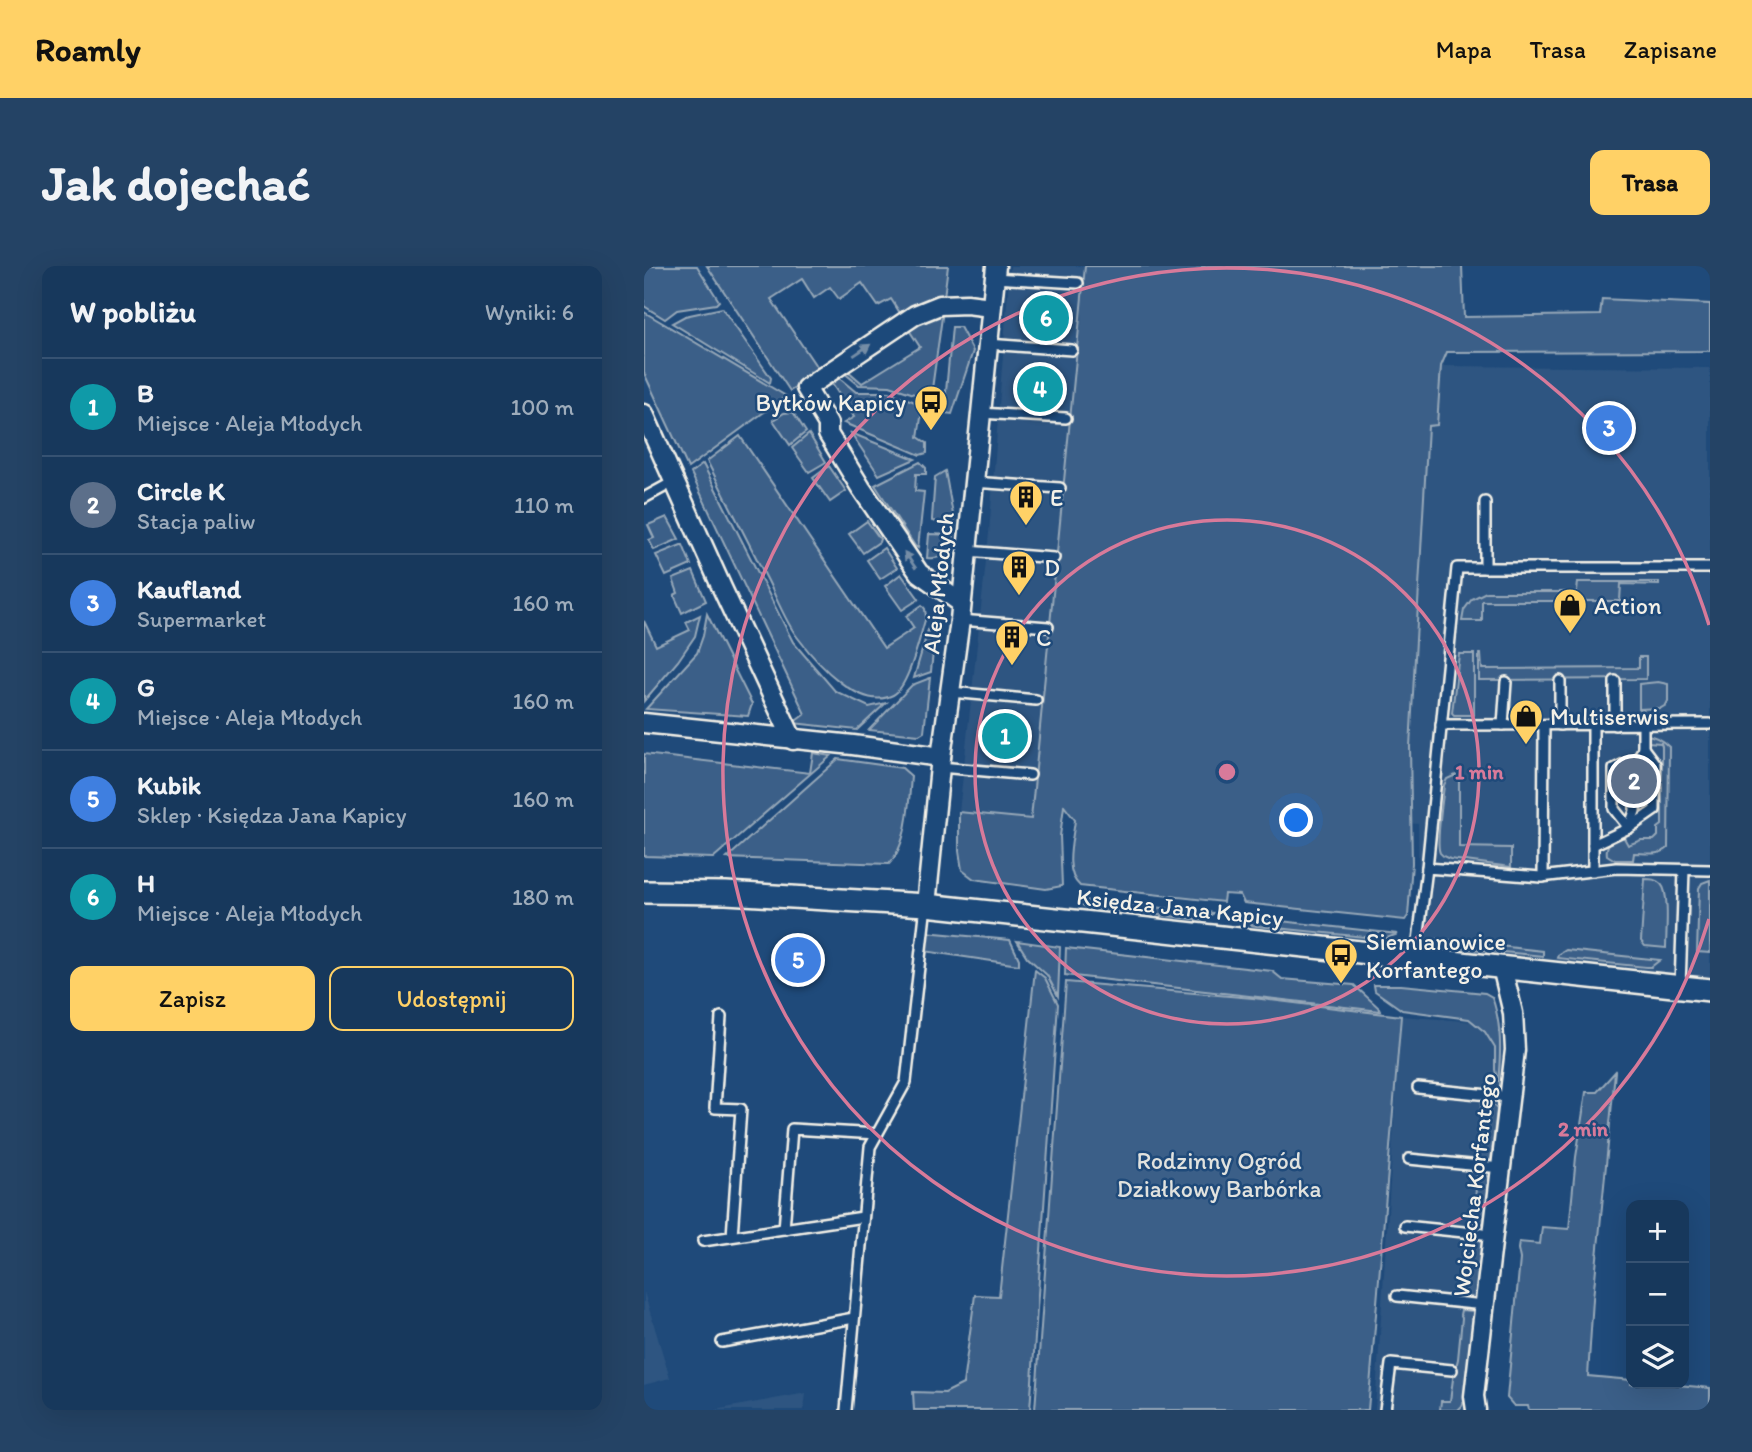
<!DOCTYPE html>
<html lang="pl">
<meta charset="utf-8">
<style>
:root{--surface:#17385c;--page:#244365;--text:#f1f3f6;--muted:#9eacbb;--line:#365272;--accent:#ffd166}
body{margin:0;font-family:Itim,sans-serif;background:var(--page);color:var(--text)}
.controls{position:absolute;right:21px;bottom:21px;display:grid;overflow:hidden;border-radius:14px;box-shadow:0 7px 28px #0002}
.controls button{width:63px;height:63px;display:grid;place-items:center;padding:0;border:0;border-bottom:2px solid var(--line);background:var(--surface);color:var(--text);font:35px sans-serif}
.you{position:absolute;left:653px;top:555px;width:24px;height:24px;margin:-18px;border:5px solid #fff;border-radius:50%;background:#1a73e8;box-shadow:0 0 0 10px #1a73e833}
.badge{display:grid;place-items:center;width:46px;height:46px;border-radius:50%;background:var(--accent);color:#fff;font-size:23px;font-weight:700}
.pin{position:absolute;translate:-50% -50%;border:4px solid #fff;box-shadow:0 2px 7px #0006}
.list{margin:0;padding:0;list-style:none}
h2{display:flex;justify-content:space-between;align-items:center;height:91px;margin:0;padding:0 28px;font-size:30px}
h2 small{font-size:23px;font-weight:400;color:var(--muted)}
.list li{display:grid;grid-template-columns:46px 1fr auto;gap:21px;align-items:center;box-sizing:border-box;height:98px;padding:0 28px;border-top:2px solid var(--line)}
.list b{display:block;font-size:26px;white-space:nowrap}
.list p{margin:0;font-size:23px;white-space:nowrap;color:var(--muted)}
.list em{font-size:23px;font-style:normal;color:var(--muted)}
.actions{display:flex;gap:14px;padding:21px 28px}
.actions a{flex:1;padding:16px 0;border:2px solid var(--accent);border-radius:14px;text-align:center;font-size:24px;color:var(--accent)}
.actions .main{background:var(--accent);color:#111}
.icon{flex:none;width:38px;height:38px;fill:none;stroke:currentColor;stroke-width:2;stroke-linecap:round;stroke-linejoin:round}
.map{position:relative;flex:none;width:1066px;height:1144px;overflow:hidden;border-radius:14px}
header{display:flex;align-items:center;gap:42px;box-sizing:border-box;height:98px;padding:0 35px;background:var(--accent);color:#111}
header strong{font-size:33px}
nav{display:flex;gap:38px;margin-inline-start:auto;font-size:24px}
.intro{display:flex;align-items:center;justify-content:space-between;box-sizing:border-box;height:168px;padding:0 42px}
h1{margin:0;font-size:49px}
.button{padding:18px 32px;border-radius:14px;background:var(--accent);color:#111;font-size:24px;font-weight:700}
main{display:flex;gap:42px;padding:0 42px}
aside{flex:1;background:var(--surface);border-radius:14px;box-shadow:0 7px 28px #0002}
.map>svg:first-child{display:block}
.built{fill:#2d5581}
.green{fill:#3a5f88;stroke:#97a8b8;stroke-width:2}
.lines{fill:none;stroke-linecap:round;stroke-linejoin:round}
.service-casing{stroke:#f4f1e8;stroke-width:14}
.minor-casing{stroke:#f4f1e8;stroke-width:23}
.tertiary-casing{stroke:#f4f1e8;stroke-width:26}
.service{stroke:#1f4a7a;stroke-width:9}
.minor{stroke:#1f4a7a;stroke-width:18}
.tertiary{stroke:#1f4a7a;stroke-width:21}
.oneway{fill:#748da6}
.ring{fill:none;stroke:#d87a9a;stroke-width:3.5}
.labels{text-anchor:middle;dominant-baseline:central;stroke-width:5;stroke-linejoin:round;paint-order:stroke}
.poi-label{font-size:24px;fill:#f4f1e8;stroke:#1f4a7a;text-anchor:start}
.street-label{font-size:24px;fill:#f4f1e8;stroke:#1f4a7a}
.park-label{font-size:24px;fill:#e1e2de;stroke:#1f4a7a}
.centre{fill:#d87a9a;stroke:#1f4a7a;stroke-width:3.5}
.ring-label{font-size:21px;text-anchor:middle;font-weight:bold;fill:#d87a9a;stroke:#1f4a7a;stroke-width:5;stroke-linejoin:round;paint-order:stroke}
</style>
<header>
<strong>Roamly</strong>
<nav><a>Mapa</a><a>Trasa</a><a>Zapisane</a></nav>
</header>
<div class="intro"><h1>Jak dojechać</h1><a class="button">Trasa</a></div>
<main>
<aside>
<h2>W pobliżu<small>Wyniki: 6</small></h2>
<ul class="list">
<li><span class="badge" style="background:#0f9aa8">1</span><div><b>B</b><p>Miejsce · Aleja Młodych</p></div><em>100 m</em></li>
<li><span class="badge" style="background:#5c6f8a">2</span><div><b>Circle K</b><p>Stacja paliw</p></div><em>110 m</em></li>
<li><span class="badge" style="background:#3f7fe0">3</span><div><b>Kaufland</b><p>Supermarket</p></div><em>160 m</em></li>
<li><span class="badge" style="background:#0f9aa8">4</span><div><b>G</b><p>Miejsce · Aleja Młodych</p></div><em>160 m</em></li>
<li><span class="badge" style="background:#3f7fe0">5</span><div><b>Kubik</b><p>Sklep · Księdza Jana Kapicy</p></div><em>160 m</em></li>
<li><span class="badge" style="background:#0f9aa8">6</span><div><b>H</b><p>Miejsce · Aleja Młodych</p></div><em>180 m</em></li>
</ul>
<div class="actions"><a class="main">Zapisz</a><a>Udostępnij</a></div>
</aside>
<div class="map">
<svg width="1066" height="1144" viewBox="0 0 1066 1144">
<rect width="100%" height="100%" fill="#1f4a7a"/>
<filter id="ink" filterUnits="userSpaceOnUse"><feTurbulence type="fractalNoise" baseFrequency=".0143" numOctaves="2"/><feDisplacementMap in="SourceGraphic" scale="14" xChannelSelector="R" yChannelSelector="G"/><feConvolveMatrix kernelMatrix="1 2 1 2 8 2 1 2 1" color-interpolation-filters="sRGB"/></filter>
<g filter="url(#ink)">
<g class="built">
<path d="M366,0H440L387,554L315,546L345,267Z"/>
<path d="M797,100L1066,102V716L775,683L774,558L603,540L608,174L793,159Z"/>
<path d="M757,750L870,759L822,1144H731Z"/>
<path d="M0,1026L26,1112L0,1119Z"/>
<path d="M162,1127L160,1144H71Z"/>
</g>
<g class="green">
<path d="M0,0H53L75,35L72,38L33,44L21,53L0,40Z"/>
<path d="M63,0H304L300,31C283,32 272,41 258,50L247,33L234,40L218,17L195,33L186,21L170,32L158,13L127,33L176,106L146,125Z"/>
<path d="M441,0H818L820,51L956,49L958,33L1066,38V85L803,86L797,100L793,159L784,160L766,481L768,597L764,650L761,654L600,637L596,629L580,628L579,636L436,620C419,605 429,574 431,554L420,540L416,570L418,620L402,623L330,613L318,604L315,585V546L387,553Z"/>
<path d="M78,42L127,112L126,117L28,57L41,50Z"/>
<path d="M299,44L287,130L282,132L246,120L215,119L199,106L203,104L218,117L276,81L265,64V61Z"/>
<path d="M0,46L142,130L44,202L0,107Z"/>
<path d="M308,61H316L329,85L308,148L300,147Z"/>
<path d="M194,111L212,126H245L279,139L274,171L283,177V187L276,189L200,157L210,151L186,115Z"/>
<path d="M149,146L162,166L146,179L129,154L140,147Z"/>
<path d="M207,167L271,193L235,209Z"/>
<path d="M165,168L182,196L165,206L148,182Z"/>
<path d="M96,170L240,382L270,362L262,350L278,339L281,343L282,351C276,369 265,421 249,429C216,446 172,396 154,372C142,357 133,333 124,315C104,275 83,235 63,195Z"/>
<path d="M276,196L282,202V208H272L271,225L280,226L274,282L271,280L231,219Z"/>
<path d="M59,198L149,376L191,425L225,441L242,437L213,464L149,457L161,448L47,207Z"/>
<path d="M185,200L202,225L186,236L169,212Z"/>
<path d="M301,205L311,259L288,255V253L291,211Z"/>
<path d="M23,251L35,273L10,284L5,274L10,272L4,259Z"/>
<path d="M223,255L236,273L235,276L219,287L205,268Z"/>
<path d="M285,268L310,269C307,285 299,294 283,292Z"/>
<path d="M37,279H39L47,299L22,310L12,289Z"/>
<path d="M240,282L253,302L236,313L223,294Z"/>
<path d="M49,305L62,335L38,347L30,329L34,327L29,313Z"/>
<path d="M257,308L275,333L258,344L241,320Z"/>
<path d="M934,316H1015V319L977,318L976,335H838V355H818L820,344L828,333L842,326H933Z"/>
<path d="M63,348L108,438L104,450L2,443L53,387L59,370Z"/>
<path d="M56,349L51,370L34,395L0,435V355L12,380L46,364L42,356Z"/>
<path d="M286,357C293,371 288,390 287,406L270,412Z"/>
<path d="M815,388H830V449H810L808,447Z"/>
<path d="M835,388H837L838,403L995,402V391H1002V413L835,414Z"/>
<path d="M286,412L280,466L275,469L225,464L268,419Z"/>
<path d="M1014,416L1024,418V435L1022,439L1017,442L995,443V418Z"/>
<path d="M1001,469C1011,469 1018,474 1025,481L1024,582C1016,590 1001,587 990,587L989,594H971L963,589C961,576 970,574 979,570L984,579L997,574H1010L1014,570V562L1018,559V480L1017,477L1003,476Z"/>
<path d="M169,487L187,490L69,592L0,590V488L166,507Z"/>
<path d="M194,493L258,502L267,510C265,536 264,578 245,598L83,592Z"/>
<path d="M812,509L815,511V581L867,582V601L806,593C801,591 799,591 796,587C791,578 799,532 800,519L803,513Z"/>
<path d="M1001,613C1007,613 1012,613 1017,618C1026,627 1022,668 1022,682L1001,680L997,675Z"/>
<path d="M1066,614V687L1053,686L1055,622L1058,617Z"/>
<path d="M437,634L570,647L559,654L443,641C439,640 436,639 435,635Z"/>
<path d="M601,651L754,668L740,673L613,660L608,659Z"/>
<path d="M281,666L366,674L375,693V699L280,685Z"/>
<path d="M795,673L899,685V690L807,681L798,677Z"/>
<path d="M373,675L416,681L414,730L403,709L383,691Z"/>
<path d="M422,682L628,705L638,713L710,719L734,741L736,745L421,709Z"/>
<path d="M922,684L1016,694L1007,701H1002L913,692L914,689Z"/>
<path d="M391,704L401,712L414,738L386,1144H270L269,1126L301,1127L319,1118L331,1029L355,1030Z"/>
<path d="M422,716L609,732L757,750L724,1144H391Z"/>
<path d="M730,719H757L841,727L848,731C858,759 857,788 854,816L851,804V782L841,766L825,753L758,744L731,725Z"/>
<path d="M971,806L949,1033L944,1110L987,1114V1118H1023L1066,1122V1144H885L884,1140H870L863,1132L876,993L874,983L875,976L896,978L898,961L925,963L932,891L942,826H953Z"/>
<path d="M841,834L845,835L853,843L847,894L840,895L834,891L839,847H836L838,836Z"/>
<path d="M839,908L846,911L840,957L829,959L833,910Z"/>
<path d="M829,971L837,972L839,974L832,1033L819,1032V1023L821,1022L825,974Z"/>
<path d="M817,1044L831,1045L822,1129L818,1140L814,1144H796L797,1135H806L809,1113L814,1093L818,1052L816,1049Z"/>
</g>
<g class="lines">
<g class="service-casing">
<g id="service">
<path d="M350,12L434,17"/>
<path d="M343,78L428,84"/>
<path d="M336,147L422,152"/>
<path d="M329,216L416,222"/>
<path d="M0,232L31,215"/>
<path d="M841,236V302"/>
<path d="M323,285L410,292"/>
<path d="M316,354L404,361"/>
<path d="M307,426L392,434"/>
<path d="M797,459L1066,458"/>
<path d="M859,459L862,416"/>
<path d="M916,459V415"/>
<path d="M949,459V605"/>
<path d="M971,459V415"/>
<path d="M991,499L980,498L970,503V543L985,562L1011,544V498L999,482"/>
<path d="M296,501L386,509"/>
<path d="M949,579L985,562L991,545V499L999,483V459"/>
<path d="M783,602L813,302H1066"/>
<path d="M899,611L900,459"/>
<path d="M772,691L783,602L897,611L972,602L1066,604"/>
<path d="M1036,720L1040,604"/>
<path d="M77,751L71,842L97,843L88,970"/>
<path d="M774,822L865,831"/>
<path d="M765,893L857,902"/>
<path d="M761,960L849,969"/>
<path d="M140,963L148,863L233,868"/>
<path d="M59,975L219,951"/>
<path d="M753,1030L840,1039"/>
<path d="M78,1076L210,1052"/>
<path d="M202,1144L226,881L262,816L282,639"/>
<path d="M741,1144L747,1098L808,1104"/>
</g>
</g>
<g class="minor-casing">
<g id="minor">
<path d="M0,148L78,322L149,474"/>
<path d="M317,337L275,307L217,222L184,168V158L162,122L271,49L296,39L323,38L347,41"/>
<path d="M0,457L209,479L297,491"/>
<path d="M282,639L297,491L316,354L352,0"/>
<path d="M832,1144L830,1130L838,1061L871,784L869,747L858,701"/>
</g>
</g>
<g class="tertiary-casing">
<path id="tertiary" d="M0,626L82,627L282,639L1066,724"/>
</g>
<use href="#service" class="service"/>
<use href="#minor" class="minor"/>
<use href="#tertiary" class="tertiary"/>
</g>
<defs><path id="oneway-solid" d="M-6-.8H1V-3.2L6.5 0L1 3.2V.8H-6Z" transform="scale(1.75)"/></defs>
<g class="oneway">
<use href="#oneway-solid" transform="translate(218 84) rotate(-34)"/>
<use href="#oneway-solid" transform="translate(266 294) rotate(-125)"/>
</g>
</g>
<g class="ring">
<circle cx="583" cy="506" r="252"/>
<path d="M1065 653A504 504 0 1 1 1065 359"/>
</g>
<defs>
<g id="bus-pin" transform="scale(1.75)"><path d="M0 17L-7.5 6A9.5 9.5 0 1 1 7.5 6Z" fill="#ffd166" stroke="#1f4a7a"/><path d="M-5-6H5V4H4V6H2V4H-2V6H-4V4H-5ZM-3.5-4V0h7V-4ZM-3.5 1.2v1.5H-2V1.2ZM2 1.2v1.5H3.5V1.2Z" fill="#111"/></g>
<g id="building-pin" transform="scale(1.75)"><path d="M0 17L-7.5 6A9.5 9.5 0 1 1 7.5 6Z" fill="#ffd166" stroke="#1f4a7a"/><path d="M-4-6H4V6H1V3H-1V6H-4ZM-2.5-4.3h1.7v1.8h-1.7ZM.8-4.3h1.7v1.8H.8ZM-2.5-1h1.7V.8h-1.7ZM.8-1h1.7V.8H.8Z" fill="#111"/></g>
<g id="shop-pin" transform="scale(1.75)"><path d="M0 17L-7.5 6A9.5 9.5 0 1 1 7.5 6Z" fill="#ffd166" stroke="#1f4a7a"/><path d="M-5-2.5h2.3a2.7 3.5 0 0 1 5.4 0H5L5.5 6h-11ZM-1.5-2.5h3a1.5 2.3 0 0 0-3 0Z" fill="#111"/></g>
</defs>
<g fill-rule="evenodd">
<use href="#bus-pin" x="287" y="136"/>
<use href="#building-pin" x="382" y="231"/>
<use href="#building-pin" x="375" y="301"/>
<use href="#shop-pin" x="926" y="339"/>
<use href="#building-pin" x="368" y="371"/>
<use href="#shop-pin" x="882" y="450"/>
<use href="#bus-pin" x="697" y="689"/>
</g>
<g class="labels">
<g class="poi-label">
<text x="262" y="136" text-anchor="end">Bytków Kapicy</text>
<text x="406" y="231">E</text>
<text x="400" y="301">D</text>
<text x="950" y="339">Action</text>
<text x="392" y="371">C</text>
<text x="906" y="450">Multiserwis</text>
<text x="722" y="675">Siemianowice<tspan x="722" dy="28">Korfantego</tspan></text>
</g>
<g class="street-label">
<text transform="translate(294 317) rotate(-84)">Aleja Młodych</text>
<text transform="translate(536 641) rotate(6)">Księdza Jana Kapicy</text>
<text transform="translate(830 919) rotate(-83)">Wojciecha Korfantego</text>
</g>
<g class="park-label">
<text x="575" y="894">Rodzinny Ogród<tspan x="575" dy="28">Działkowy Barbórka</tspan></text>
</g>
</g>
<circle cx="583" cy="506" r="10" class="centre"/>
<g class="ring-label">
<text x="835" y="513">1 min</text>
<text x="939" y="870">2 min</text>
</g>
</svg>
<div class="controls">
<button>+</button>
<button>−</button>
<button><svg class="icon" aria-label="layers" viewBox="0 0 24 24"><path d="M12 4l9 5-9 5-9-5zM3 14l9 5 9-5"/></svg></button>
</div>
<div class="you"></div>
<div class="pin badge" style="left:361px;top:470px;background:#0f9aa8">1</div>
<div class="pin badge" style="left:990px;top:515px;background:#5c6f8a">2</div>
<div class="pin badge" style="left:965px;top:162px;background:#3f7fe0">3</div>
<div class="pin badge" style="left:396px;top:123px;background:#0f9aa8">4</div>
<div class="pin badge" style="left:154px;top:694px;background:#3f7fe0">5</div>
<div class="pin badge" style="left:402px;top:52px;background:#0f9aa8">6</div>
</div>
</main>
